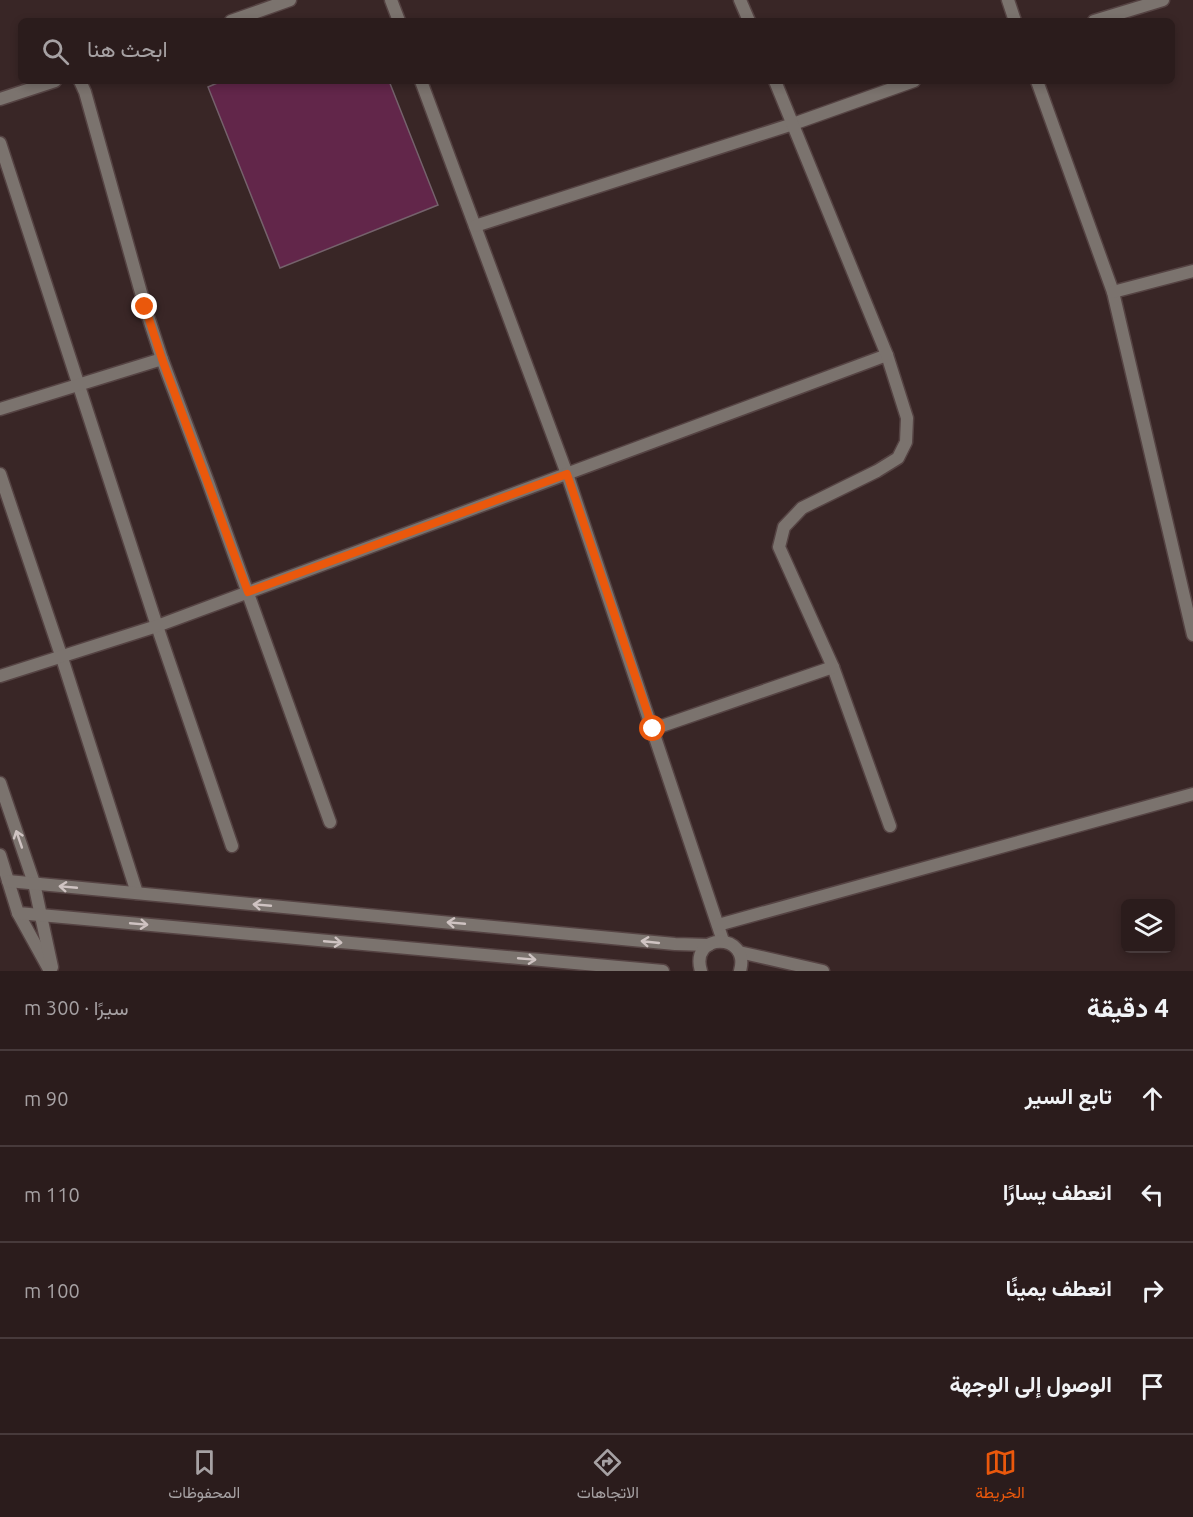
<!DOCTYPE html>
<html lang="ar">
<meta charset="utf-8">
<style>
:root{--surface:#2b1c1c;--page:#332525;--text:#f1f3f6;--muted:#a6a1a3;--line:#473a3b;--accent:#ea580c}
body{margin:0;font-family:Ubuntu,Vazirmatn,sans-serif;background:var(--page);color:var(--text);direction:rtl}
.controls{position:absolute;right:18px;bottom:18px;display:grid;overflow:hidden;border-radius:9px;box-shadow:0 3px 9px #0003}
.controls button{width:54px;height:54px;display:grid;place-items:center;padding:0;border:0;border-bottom:2px solid var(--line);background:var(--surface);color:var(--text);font:30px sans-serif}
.stop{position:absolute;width:18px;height:18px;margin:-14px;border:4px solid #ea580c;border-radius:50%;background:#fff}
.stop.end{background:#ea580c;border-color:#fff;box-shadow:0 2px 6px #0008}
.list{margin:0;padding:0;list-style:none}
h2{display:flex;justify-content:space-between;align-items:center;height:78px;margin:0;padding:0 24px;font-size:26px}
h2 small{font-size:20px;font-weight:400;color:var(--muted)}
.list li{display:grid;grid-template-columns:39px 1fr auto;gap:18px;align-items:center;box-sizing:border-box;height:96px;padding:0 24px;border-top:2px solid var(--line)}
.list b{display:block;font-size:22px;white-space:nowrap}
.list em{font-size:20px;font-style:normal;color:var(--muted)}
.icon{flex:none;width:33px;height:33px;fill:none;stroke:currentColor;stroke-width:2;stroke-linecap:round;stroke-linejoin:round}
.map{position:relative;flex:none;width:1193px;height:971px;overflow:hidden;direction:ltr}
.search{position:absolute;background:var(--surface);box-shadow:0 3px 9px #0003;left:18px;right:18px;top:18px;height:66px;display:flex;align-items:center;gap:15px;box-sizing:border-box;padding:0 21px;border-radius:9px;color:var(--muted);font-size:22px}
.sheet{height:462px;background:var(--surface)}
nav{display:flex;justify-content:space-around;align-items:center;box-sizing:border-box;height:84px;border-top:2px solid var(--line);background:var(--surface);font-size:16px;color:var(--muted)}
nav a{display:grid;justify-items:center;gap:3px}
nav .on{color:var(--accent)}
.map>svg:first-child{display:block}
.building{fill:#62264a;stroke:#75626c;stroke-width:1.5}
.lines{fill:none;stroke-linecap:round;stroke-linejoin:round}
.minor-casing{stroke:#554343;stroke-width:15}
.tertiary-casing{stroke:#554343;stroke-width:15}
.minor{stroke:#7b736e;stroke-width:12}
.tertiary{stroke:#7b736e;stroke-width:12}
.oneway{stroke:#cfc3c2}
.route{stroke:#ea580c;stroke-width:8}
</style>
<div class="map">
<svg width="1193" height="971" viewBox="0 0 1193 971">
<rect width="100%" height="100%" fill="#392626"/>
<path class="building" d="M222,81H389L438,205L280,268L208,87Z"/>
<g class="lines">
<g class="minor-casing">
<g id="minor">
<path d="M391,0L399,21"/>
<path d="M740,0L749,21"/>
<path d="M1008,0L1015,21"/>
<path d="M231,21L290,0"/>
<path d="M1094,21L1163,0"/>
<path d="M80,81L85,92L145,307L162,359"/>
<path d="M421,81L567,474L723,941"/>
<path d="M1037,81L1113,292L1193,635"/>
<path d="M0,99L55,81"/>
<path d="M0,143L157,626L232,846"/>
<path d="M475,226L793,124L914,81"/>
<path d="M1113,292L1193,271"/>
<path d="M0,409L162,359L208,482L330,822"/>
<path d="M0,474L62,658L137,893"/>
<path d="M833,667L890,826"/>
<path d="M0,676L157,626L887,355"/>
<path d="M653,729L833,667L779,547L784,527L802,508L877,471L898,458L906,442L907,418L887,355L775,81"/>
<path d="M18,913L50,971"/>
<path d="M41,916L52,967"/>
<path d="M718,925L1193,794"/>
</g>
</g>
<g class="tertiary-casing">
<g id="tertiary">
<path d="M0,783L34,883L41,916"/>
<path d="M0,855L18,913L663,971"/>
<path d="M8,881L675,944L709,945"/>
<path d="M739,952L823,971"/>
<path d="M701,971C689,932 751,932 740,971"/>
</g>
</g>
<use href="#minor" class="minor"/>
<use href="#tertiary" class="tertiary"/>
</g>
<defs><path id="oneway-shaft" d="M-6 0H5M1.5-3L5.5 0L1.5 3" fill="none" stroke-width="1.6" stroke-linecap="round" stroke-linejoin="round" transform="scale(1.5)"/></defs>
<g class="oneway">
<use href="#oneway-shaft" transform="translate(19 839) rotate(-109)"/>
<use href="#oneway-shaft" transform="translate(68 887) rotate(-175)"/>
<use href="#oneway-shaft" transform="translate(262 905) rotate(-175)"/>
<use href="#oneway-shaft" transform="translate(456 923) rotate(-175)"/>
<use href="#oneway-shaft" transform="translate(139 924) rotate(5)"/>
<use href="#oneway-shaft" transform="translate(333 942) rotate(5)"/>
<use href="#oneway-shaft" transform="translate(650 942) rotate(-174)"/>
<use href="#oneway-shaft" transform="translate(527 959) rotate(5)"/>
</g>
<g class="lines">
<path class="route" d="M145,307L162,359L248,592L567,474L653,729"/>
</g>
</svg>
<div class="controls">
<button><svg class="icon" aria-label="layers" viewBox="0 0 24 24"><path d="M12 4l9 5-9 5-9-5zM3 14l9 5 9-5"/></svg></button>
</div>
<div class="stop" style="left:653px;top:729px"></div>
<div class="stop end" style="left:145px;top:307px"></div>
<div class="search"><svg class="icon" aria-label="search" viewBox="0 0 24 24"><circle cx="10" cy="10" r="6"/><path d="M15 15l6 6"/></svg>ابحث هنا</div>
</div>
<section class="sheet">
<h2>4 دقيقة<small>سيرًا · 300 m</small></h2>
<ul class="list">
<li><svg class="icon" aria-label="ahead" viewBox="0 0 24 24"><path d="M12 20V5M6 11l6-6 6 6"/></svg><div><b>تابع السير</b></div><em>90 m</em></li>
<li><svg class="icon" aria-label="left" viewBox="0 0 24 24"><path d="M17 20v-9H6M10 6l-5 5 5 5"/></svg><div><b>انعطف يسارًا</b></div><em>110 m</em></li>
<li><svg class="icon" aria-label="right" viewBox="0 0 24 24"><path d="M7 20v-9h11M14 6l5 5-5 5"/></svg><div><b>انعطف يمينًا</b></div><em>100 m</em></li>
<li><svg class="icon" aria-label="arrive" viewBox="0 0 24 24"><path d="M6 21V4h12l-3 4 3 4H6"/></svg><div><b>الوصول إلى الوجهة</b></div></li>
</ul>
</section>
<nav>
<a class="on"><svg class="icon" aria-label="map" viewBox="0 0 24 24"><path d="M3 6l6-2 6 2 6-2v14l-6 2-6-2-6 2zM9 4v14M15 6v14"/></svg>الخريطة</a>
<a><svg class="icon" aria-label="directions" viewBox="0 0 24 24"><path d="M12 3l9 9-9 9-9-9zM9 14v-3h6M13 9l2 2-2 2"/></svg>الاتجاهات</a>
<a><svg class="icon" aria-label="saved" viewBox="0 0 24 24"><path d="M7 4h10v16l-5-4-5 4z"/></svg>المحفوظات</a>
</nav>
